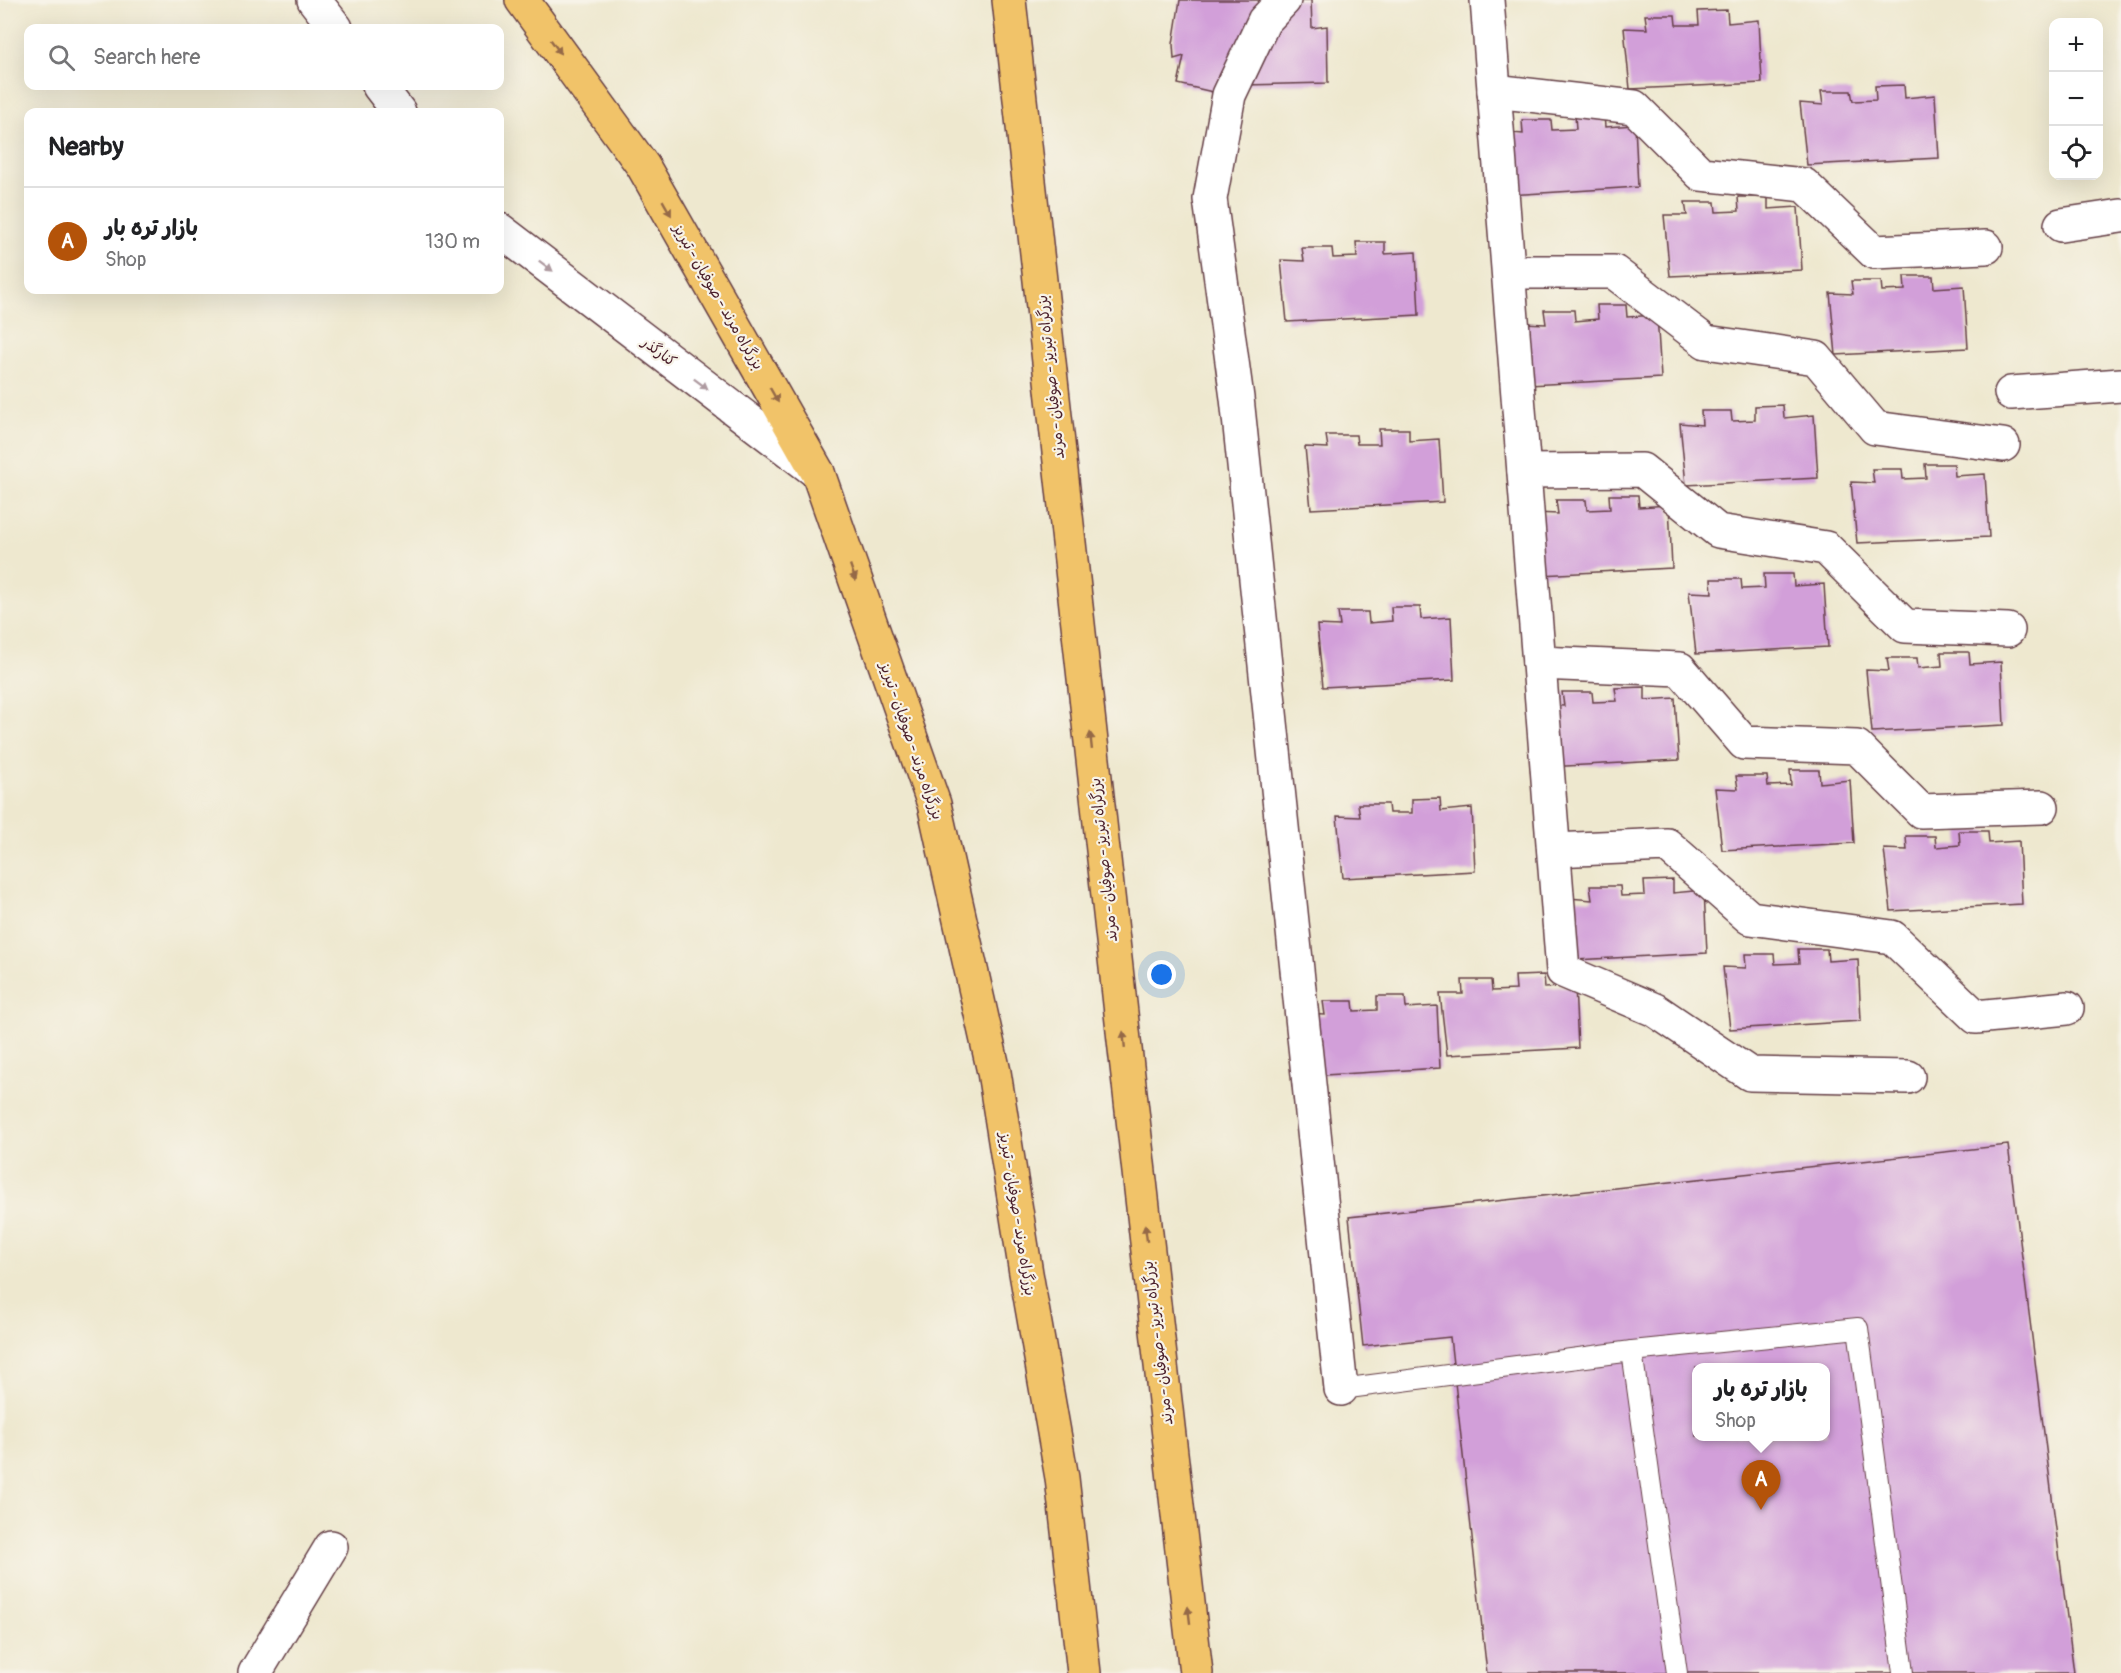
<!DOCTYPE html>
<meta charset="utf-8">
<style>
:root{--surface:#fff;--page:#f2f2f2;--text:#202124;--muted:#757577;--line:#e0e0e0;--accent:#b45309}
body{margin:0;font-family:Pangolin,"Playpen Sans Arabic",sans-serif;background:var(--page);color:var(--text)}
.controls{position:absolute;right:18px;top:18px;display:grid;overflow:hidden;border-radius:12px;box-shadow:0 6px 24px #0002}
.controls button{width:54px;height:54px;display:grid;place-items:center;padding:0;border:0;border-bottom:2px solid var(--line);background:var(--surface);color:var(--text);font:30px sans-serif}
.you{position:absolute;left:1162px;top:975px;width:21px;height:21px;margin:-15px;border:4px solid #fff;border-radius:50%;background:#1a73e8;box-shadow:0 0 0 9px #1a73e833}
.badge{display:grid;place-items:center;width:39px;height:39px;border-radius:50%;background:var(--accent);color:#fff;font-size:20px;font-weight:700}
.pin{position:absolute;translate:-50% -50px;filter:drop-shadow(0 2px 3px #0008)}
.pin::after{content:'';position:absolute;top:32px;width:21px;height:18px;background:inherit;clip-path:polygon(0 0,100% 0,50% 100%)}
.popup{position:absolute;left:1692px;top:1363px;width:138px;height:78px;box-sizing:border-box;display:grid;place-content:center;border-radius:12px;background:var(--surface);filter:drop-shadow(0 2px 4px #0005);font-size:20px;white-space:nowrap;color:var(--muted)}
.popup b{font-size:22px;color:var(--text)}
.popup::after{content:'';position:absolute;left:50%;top:100%;margin-left:-12px;border:12px solid transparent;border-top-color:var(--surface)}
.list{margin:0;padding:0;list-style:none}
h2{display:flex;justify-content:space-between;align-items:center;height:78px;margin:0;padding:0 24px;font-size:26px}
h2 small{font-size:20px;font-weight:400;color:var(--muted)}
.list li{display:grid;grid-template-columns:39px 1fr auto;gap:18px;align-items:center;box-sizing:border-box;height:108px;padding:0 24px;border-top:2px solid var(--line)}
.list b{display:block;font-size:22px;white-space:nowrap}
.list p{margin:0;font-size:20px;white-space:nowrap;color:var(--muted)}
.list em{font-size:20px;font-style:normal;color:var(--muted)}
.icon{flex:none;width:33px;height:33px;fill:none;stroke:currentColor;stroke-width:2;stroke-linecap:round;stroke-linejoin:round}
.map{position:relative;flex:none;width:2121px;height:1673px;overflow:hidden}
.search{position:absolute;background:var(--surface);box-shadow:0 6px 24px #0002;left:24px;top:24px;width:480px;height:66px;display:flex;align-items:center;gap:15px;box-sizing:border-box;padding:0 21px;border-radius:12px;color:var(--muted);font-size:22px}
.panel{position:absolute;background:var(--surface);box-shadow:0 6px 24px #0002;left:24px;top:108px;width:480px;height:186px;border-radius:12px}
.map>svg:first-child{display:block}
.building{fill:#d29fd9;fill-rule:evenodd}
.lines{fill:none;stroke-linecap:round;stroke-linejoin:round}
.service-casing{stroke:#633d44;stroke-width:22}
.minor-casing{stroke:#633d44;stroke-width:36}
.tertiary-casing{stroke:#633d44;stroke-width:36}
.trunk-casing{stroke:#633d44;stroke-width:36}
.service{stroke:#fff;stroke-width:20}
.minor{stroke:#fff;stroke-width:33}
.tertiary{stroke:#fff;stroke-width:33}
.trunk{stroke:#f1c369;stroke-width:33}
.oneway{fill:#956947}
.oneway2{fill:#ae9aa0}
.labels{text-anchor:middle;dominant-baseline:central;stroke-width:4.5;stroke-linejoin:round;paint-order:stroke}
.street-label{font-size:15px;fill:#4a1f2b;stroke:#f7f3e8}
</style>
<div class="map">
<svg width="2121" height="1673" viewBox="0 0 2121 1673">
<rect width="100%" height="100%" fill="#f7f3e8"/>
<filter id="ink" filterUnits="userSpaceOnUse"><feTurbulence type="fractalNoise" baseFrequency=".0167" numOctaves="2"/><feDisplacementMap in="SourceGraphic" scale="12" xChannelSelector="R" yChannelSelector="G"/><feConvolveMatrix kernelMatrix="1 2 1 2 8 2 1 2 1" color-interpolation-filters="sRGB"/></filter>
<filter id="wash" filterUnits="userSpaceOnUse"><feTurbulence type="fractalNoise" baseFrequency=".008" numOctaves="4" result="noise"/><feDisplacementMap in="SourceGraphic" scale="24" xChannelSelector="R" yChannelSelector="G"/><feGaussianBlur stdDeviation="1.35" result="paint"/><feColorMatrix in="noise" values="0 0 0 0 0 0 0 0 0 0 0 0 0 0 0 0 0 1.4 0 .05"/><feComposite in="paint" operator="in"/></filter>
<g filter="url(#wash)">
<rect width="100%" height="100%" fill="#eee8cf"/>
<g id="blocks">
<g class="building">
<path d="M1180,0H1311L1312,28L1327,26L1328,83L1244,85L1243,99L1178,84L1184,56L1174,59L1173,44Z"/>
<path d="M1727,10L1728,23L1759,20L1762,83L1630,89L1624,28L1647,29L1645,15H1675L1676,25H1699L1698,11Z"/>
<path d="M1904,85L1905,98L1935,95L1939,158L1807,165L1800,103L1823,105L1821,91H1851L1853,101L1876,100L1875,86Z"/>
<path d="M1575,115H1604L1605,127L1635,125L1638,187L1507,195L1500,132L1523,134L1522,120H1551L1552,130L1576,129Z"/>
<path d="M1738,197H1768V209L1798,207L1802,270L1670,276L1664,215H1687L1685,202H1715L1716,212L1739,211Z"/>
<path d="M1356,242H1385V254L1416,252L1419,315L1287,322L1281,260L1304,261L1302,248H1332L1333,258L1357,257Z"/>
<path d="M1904,276H1933L1934,288L1964,286L1968,348L1836,355L1830,293L1853,294L1851,281H1881L1882,291L1905,290Z"/>
<path d="M1597,305H1626L1627,317L1657,315L1661,378L1529,385L1523,323L1546,324L1544,310H1574L1575,321L1598,319Z"/>
<path d="M1783,405L1784,418L1814,415L1818,478L1686,485L1680,423L1702,425L1701,411H1731L1732,421L1755,420V406Z"/>
<path d="M1379,429H1409V441L1439,439L1443,502L1311,509L1305,447L1328,448L1326,435H1356L1357,444H1380Z"/>
<path d="M1925,464H1954L1955,476L1985,474L1989,537L1857,543L1851,482L1874,483L1872,469H1902L1903,479L1926,478Z"/>
<path d="M1609,495H1638L1639,507L1669,505L1672,568L1541,575L1535,513L1558,514L1556,500H1586L1587,510L1610,509Z"/>
<path d="M1764,574H1793L1794,586L1824,584L1828,647L1696,654L1689,592L1712,593L1711,579H1741L1742,589L1765,588Z"/>
<path d="M1391,607H1420L1421,619L1451,617L1454,680L1323,687L1317,625L1340,626L1338,612H1368L1369,623L1392,621Z"/>
<path d="M1941,652H1969L1970,664L2001,662L2004,725L1872,732L1866,670L1889,671L1887,658H1917L1918,668L1942,666Z"/>
<path d="M1645,687V700L1675,698L1679,760L1547,767L1541,705L1564,706L1562,692H1592L1593,702L1617,701L1615,688Z"/>
<path d="M1790,770H1819L1820,783L1850,780L1854,843L1722,850L1715,788L1738,789L1736,776H1767L1768,786L1791,785Z"/>
<path d="M1440,798L1441,811L1472,808L1475,871L1343,878L1337,816L1360,817L1358,804H1388L1389,813H1412V799Z"/>
<path d="M1959,831H1988L1989,843L2019,841L2022,904L1891,911L1884,849L1907,850L1906,836H1935L1936,847L1960,845Z"/>
<path d="M1673,880V893L1704,890L1707,953L1575,960L1569,898L1592,900L1590,886H1620L1621,896L1645,895L1644,881Z"/>
<path d="M1798,949H1827L1828,961L1858,959L1861,1021L1730,1029L1723,967L1746,968L1745,954H1774L1775,964L1799,963Z"/>
<path d="M1544,975L1545,988L1575,986L1578,1048L1447,1055L1440,994H1463L1462,980H1491L1492,991L1516,990L1515,976Z"/>
<path d="M1377,996H1405L1406,1008L1437,1006L1440,1068L1308,1076L1302,1014L1325,1015L1323,1001H1353L1354,1011L1377,1010Z"/>
<path d="M2008,1145L2074,1673H1487L1450,1337L1363,1346L1349,1217ZM1696,1368H1826V1436H1696Z"/>
</g>
</g>
</g>
<g filter="url(#ink)">
<use href="#blocks" fill-opacity="0" stroke="#633d44" stroke-width="1.5"/>
<g class="lines">
<g class="service-casing">
<g id="service">
<path d="M1341,1389L1632,1351"/>
<path d="M1677,1673L1632,1351L1858,1328L1903,1673"/>
</g>
</g>
<g class="minor-casing">
<g id="minor">
<path d="M1487,0L1563,971L1655,1010L1750,1074L1908,1077"/>
<path d="M1494,91L1634,107L1701,174L1804,185L1874,252L1986,247"/>
<path d="M2061,225L2121,216"/>
<path d="M1509,272H1614L1706,342L1816,358L1875,428L2003,445"/>
<path d="M2011,393L2121,385"/>
<path d="M1524,471L1642,470L1718,531L1826,548L1905,626L2008,630"/>
<path d="M1539,663L1680,669L1744,743L1857,747L1921,811L2042,807"/>
<path d="M1554,850L1667,845L1750,918L1892,937L1976,1017L2067,1008"/>
<path d="M255,1673L331,1547"/>
</g>
</g>
<g class="tertiary-casing">
<g id="tertiary">
<path d="M314,0L336,28"/>
<path d="M1284,0L1264,21L1229,95L1210,199L1237,398L1341,1389"/>
<path d="M379,86L399,112"/>
<path d="M500,230L818,473"/>
</g>
</g>
<g class="trunk-casing">
<g id="trunk">
<path d="M522,0L643,166L818,473L934,804L994,1072L1026,1273L1062,1478L1084,1673"/>
<path d="M1009,0L1124,1040L1196,1673"/>
</g>
</g>
<use href="#service" class="service"/>
<use href="#minor" class="minor"/>
<use href="#tertiary" class="tertiary"/>
<use href="#trunk" class="trunk"/>
</g>
<defs><path id="oneway-solid" d="M-6-.8H1V-3.2L6.5 0L1 3.2V.8H-6Z" transform="scale(1.5)"/></defs>
<g class="oneway">
<use href="#oneway-solid" transform="translate(556 47) rotate(54)"/>
<use href="#oneway-solid" transform="translate(667 208) rotate(60)"/>
<use href="#oneway-solid" transform="translate(774 395) rotate(60)"/>
<use href="#oneway-solid" transform="translate(853 573) rotate(71)"/>
<use href="#oneway-solid" transform="translate(1091 741) rotate(-96)"/>
<use href="#oneway-solid" transform="translate(1124 1040) rotate(-96)"/>
<use href="#oneway-solid" transform="translate(1146 1233) rotate(-97)"/>
<use href="#oneway-solid" transform="translate(1189 1615) rotate(-97)"/>
</g>
<g class="oneway2">
<use href="#oneway-solid" transform="translate(546 266) rotate(37)"/>
<use href="#oneway-solid" transform="translate(701 384) rotate(37)"/>
</g>
</g>
<g class="labels">
<g class="street-label">
<text transform="translate(718 297) rotate(60)">بزرگراه مرند - صوفیان - تبریز</text>
<text transform="translate(659 352) rotate(37)">کنارگذر</text>
<text transform="translate(1051 377) rotate(-96)">بزرگراه تبریز - صوفیان - مرند</text>
<text transform="translate(911 741) rotate(71)">بزرگراه مرند - صوفیان - تبریز</text>
<text transform="translate(1104 860) rotate(-96)">بزرگراه تبریز - صوفیان - مرند</text>
<text transform="translate(1017 1214) rotate(81)">بزرگراه مرند - صوفیان - تبریز</text>
<text transform="translate(1158 1343) rotate(-97)">بزرگراه تبریز - صوفیان - مرند</text>
</g>
</g>
</svg>
<div class="controls">
<button>+</button>
<button>−</button>
<button><svg class="icon" aria-label="locate" viewBox="0 0 24 24"><circle cx="12" cy="12" r="6"/><path d="M12 2v4M12 18v4M2 12h4M18 12h4"/></svg></button>
</div>
<div class="you"></div>
<div class="pin badge" style="left:1761px;top:1510px">A</div>
<div class="popup"><b>بازار تره بار</b>Shop</div>
<div class="search"><svg class="icon" aria-label="search" viewBox="0 0 24 24"><circle cx="10" cy="10" r="6"/><path d="M15 15l6 6"/></svg>Search here</div>
<section class="panel">
<h2>Nearby<small></small></h2>
<ul class="list">
<li><span class="badge">A</span><div><b>بازار تره بار</b><p>Shop</p></div><em>130 m</em></li>
</ul>
</section>
</div>
